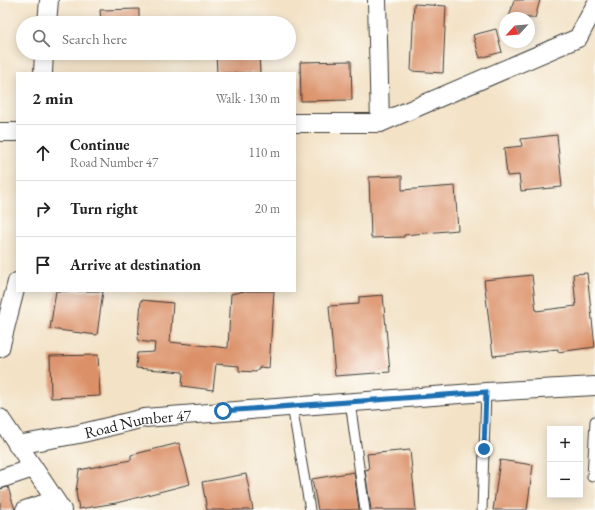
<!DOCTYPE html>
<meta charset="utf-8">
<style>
:root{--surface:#fff;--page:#f2f2f2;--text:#222;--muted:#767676;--line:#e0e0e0}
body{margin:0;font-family:"EB Garamond",serif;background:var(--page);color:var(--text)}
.controls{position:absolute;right:12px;bottom:12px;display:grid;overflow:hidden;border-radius:0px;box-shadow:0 2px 10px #0003}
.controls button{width:36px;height:36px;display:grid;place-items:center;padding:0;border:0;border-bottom:1px solid var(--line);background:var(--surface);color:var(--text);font:20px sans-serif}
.compass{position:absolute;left:499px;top:12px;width:36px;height:36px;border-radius:50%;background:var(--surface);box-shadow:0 2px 10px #0003;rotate:244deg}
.stop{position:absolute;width:12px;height:12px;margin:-9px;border:3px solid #1f6fb2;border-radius:50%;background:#fff}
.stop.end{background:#1f6fb2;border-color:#fff;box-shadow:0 1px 4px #0008}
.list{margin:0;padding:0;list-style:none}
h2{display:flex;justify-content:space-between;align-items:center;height:52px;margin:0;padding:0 16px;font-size:17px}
h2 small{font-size:13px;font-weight:400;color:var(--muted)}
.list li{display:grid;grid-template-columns:26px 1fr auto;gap:12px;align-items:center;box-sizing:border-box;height:56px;padding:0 16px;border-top:1px solid var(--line)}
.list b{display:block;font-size:15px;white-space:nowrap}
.list p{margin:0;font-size:13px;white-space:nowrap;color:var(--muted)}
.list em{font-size:13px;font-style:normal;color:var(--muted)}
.icon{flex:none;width:22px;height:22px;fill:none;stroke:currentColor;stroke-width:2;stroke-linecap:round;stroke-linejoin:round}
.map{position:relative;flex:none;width:595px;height:510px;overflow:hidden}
.search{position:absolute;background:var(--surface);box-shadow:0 2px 10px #0003;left:16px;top:16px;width:280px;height:44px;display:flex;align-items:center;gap:10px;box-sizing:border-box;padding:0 14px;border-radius:22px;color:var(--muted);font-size:15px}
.panel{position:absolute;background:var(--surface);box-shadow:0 2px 10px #0003;left:16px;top:72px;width:280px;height:220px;border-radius:0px}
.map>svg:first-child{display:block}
.building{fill:#db9067}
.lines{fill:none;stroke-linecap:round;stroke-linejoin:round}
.service-casing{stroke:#3c3a36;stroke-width:11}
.minor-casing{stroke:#3c3a36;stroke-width:20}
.service{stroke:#fff;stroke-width:9}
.minor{stroke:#fff;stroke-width:18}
.route{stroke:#1f6fb2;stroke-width:5}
.labels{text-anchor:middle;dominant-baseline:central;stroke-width:4;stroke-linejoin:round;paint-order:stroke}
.street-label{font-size:16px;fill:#1c1c1c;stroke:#fdfcf7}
</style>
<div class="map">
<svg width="595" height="510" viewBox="0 0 595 510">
<rect width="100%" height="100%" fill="#fdfcf7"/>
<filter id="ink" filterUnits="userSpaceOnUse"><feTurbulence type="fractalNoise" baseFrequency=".025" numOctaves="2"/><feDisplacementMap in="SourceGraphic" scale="8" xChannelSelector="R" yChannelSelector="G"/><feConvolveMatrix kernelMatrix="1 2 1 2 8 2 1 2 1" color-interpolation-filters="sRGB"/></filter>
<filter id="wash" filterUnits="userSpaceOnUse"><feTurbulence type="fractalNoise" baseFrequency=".012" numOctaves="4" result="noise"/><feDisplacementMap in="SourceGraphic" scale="16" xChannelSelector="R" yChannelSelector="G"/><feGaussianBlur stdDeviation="0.9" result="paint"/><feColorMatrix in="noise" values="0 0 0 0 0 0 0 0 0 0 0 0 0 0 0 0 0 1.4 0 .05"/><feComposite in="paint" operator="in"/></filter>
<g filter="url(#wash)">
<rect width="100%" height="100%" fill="#f3e2c6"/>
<g id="blocks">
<g class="building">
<path d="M514,0H540L535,18H509Z"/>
<path d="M414,4L446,6L443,73L411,71Z"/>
<path d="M139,9V23H101L100,10Z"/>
<path d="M496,29L502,52L480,58L473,35Z"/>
<path d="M216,53H259L260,73H217Z"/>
<path d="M351,61L352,100L301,101L300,62Z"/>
<path d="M557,135L562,187L521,191L519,175L507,176L504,148L522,146L521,139Z"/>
<path d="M402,176V190L455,186L458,230L404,235V237L371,238L369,177Z"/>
<path d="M587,273L595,347L558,352V349L493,356L484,280L532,275L536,311L576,306L573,274Z"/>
<path d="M56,291H103L97,335L50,329Z"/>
<path d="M244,291H274L269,368L260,367L256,372L239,371V366L216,364L213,390L182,386L183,372L136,368L137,353L154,352L155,343L138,341L141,300L173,303L170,342L228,348L231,294Z"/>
<path d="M383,295L390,372L335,376L329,306L359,304V297Z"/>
<path d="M98,355L100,396L51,398L50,356Z"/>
<path d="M179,443L190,484L116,503L79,509L76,492L79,470L131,460V455Z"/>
<path d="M410,450L416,510H371L365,470L369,469L367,454Z"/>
<path d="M500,460L533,465L527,510H493Z"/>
<path d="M354,472L359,510H318L312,479Z"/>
<path d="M246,474L253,510H207L202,482Z"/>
<path d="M8,487L15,510H0V489Z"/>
</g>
</g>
</g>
<g filter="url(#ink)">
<use href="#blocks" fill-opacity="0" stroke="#3c3a36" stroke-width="1"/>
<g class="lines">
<g class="service-casing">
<g id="service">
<path d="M350,402L365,510"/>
<path d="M292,406L310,510"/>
<path d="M592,477L595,421"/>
<path d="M482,510L486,392"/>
</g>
</g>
<g class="minor-casing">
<g id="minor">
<path d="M377,0L380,123"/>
<path d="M47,23L49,0"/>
<path d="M43,73L44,53"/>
<path d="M295,123H380L578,38L595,6"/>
<path d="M0,132H17"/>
<path d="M0,348L17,282"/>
<path d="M0,418L62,510"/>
<path id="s1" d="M17,445L79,434L144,418L486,392L595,386"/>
<path d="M0,479L33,468"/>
<path d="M25,510L55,500"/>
</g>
</g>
<use href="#service" class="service"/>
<use href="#minor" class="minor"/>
</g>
</g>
<g class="lines" filter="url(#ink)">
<path class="route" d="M223,411L486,392L484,449"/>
</g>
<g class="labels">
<g class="street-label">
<text stroke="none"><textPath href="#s1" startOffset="123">Road Number 47</textPath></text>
</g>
</g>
</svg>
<div class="controls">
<button>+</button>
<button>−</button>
</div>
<svg class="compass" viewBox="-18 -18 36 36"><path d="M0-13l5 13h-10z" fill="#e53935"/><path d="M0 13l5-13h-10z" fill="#767676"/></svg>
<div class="stop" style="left:223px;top:411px"></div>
<div class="stop end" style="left:484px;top:449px"></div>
<div class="search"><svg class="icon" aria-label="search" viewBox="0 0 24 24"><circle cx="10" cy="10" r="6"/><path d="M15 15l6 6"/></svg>Search here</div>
<section class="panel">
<h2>2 min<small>Walk · 130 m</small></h2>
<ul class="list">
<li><svg class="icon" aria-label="ahead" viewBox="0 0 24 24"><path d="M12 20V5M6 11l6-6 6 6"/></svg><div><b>Continue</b><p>Road Number 47</p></div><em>110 m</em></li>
<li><svg class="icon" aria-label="right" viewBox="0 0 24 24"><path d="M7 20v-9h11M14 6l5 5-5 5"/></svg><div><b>Turn right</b></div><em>20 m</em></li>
<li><svg class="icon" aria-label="arrive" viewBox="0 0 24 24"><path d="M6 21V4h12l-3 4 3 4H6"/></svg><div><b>Arrive at destination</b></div></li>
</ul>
</section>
</div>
